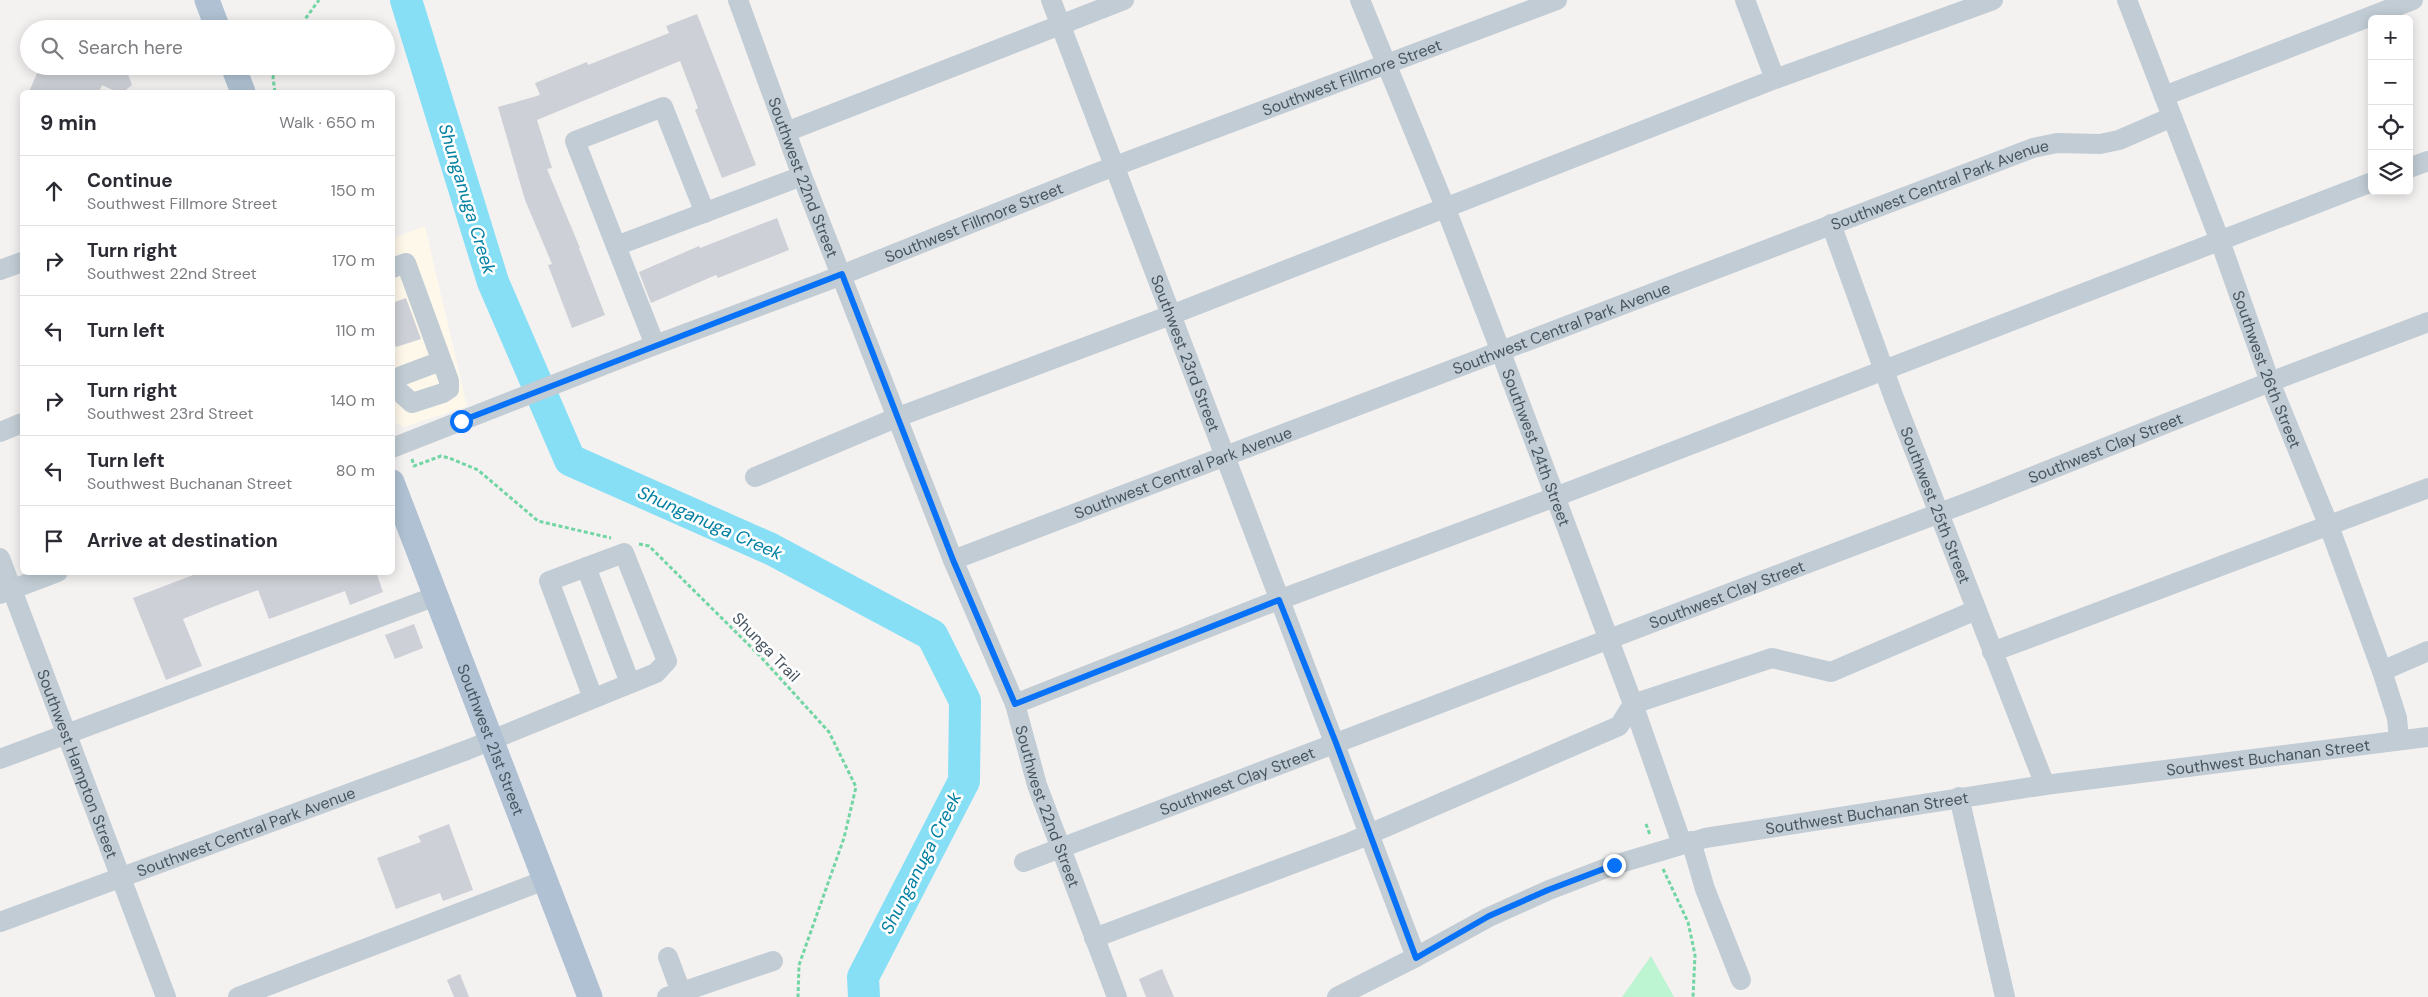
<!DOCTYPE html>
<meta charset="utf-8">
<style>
:root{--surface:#fff;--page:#f7f7f7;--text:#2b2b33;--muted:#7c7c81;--line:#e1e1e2}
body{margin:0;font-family:"DM Sans",sans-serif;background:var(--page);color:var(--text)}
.controls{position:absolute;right:15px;top:15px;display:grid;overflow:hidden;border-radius:8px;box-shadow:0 2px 12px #0003}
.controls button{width:45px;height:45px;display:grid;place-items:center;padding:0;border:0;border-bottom:1px solid var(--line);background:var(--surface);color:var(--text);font:25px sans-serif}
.stop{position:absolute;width:15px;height:15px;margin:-11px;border:4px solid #0772f7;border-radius:50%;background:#fff}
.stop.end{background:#0772f7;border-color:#fff;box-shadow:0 1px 5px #0008}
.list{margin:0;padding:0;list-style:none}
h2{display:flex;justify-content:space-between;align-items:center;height:65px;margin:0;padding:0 20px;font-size:21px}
h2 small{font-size:16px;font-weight:400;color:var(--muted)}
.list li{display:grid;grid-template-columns:32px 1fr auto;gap:15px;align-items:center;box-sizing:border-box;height:70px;padding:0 20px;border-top:1px solid var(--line)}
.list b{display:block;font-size:19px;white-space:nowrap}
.list p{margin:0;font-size:16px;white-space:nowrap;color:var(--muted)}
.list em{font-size:16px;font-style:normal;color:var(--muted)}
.icon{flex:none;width:28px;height:28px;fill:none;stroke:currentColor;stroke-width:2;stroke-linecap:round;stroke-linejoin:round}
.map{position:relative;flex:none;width:2428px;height:997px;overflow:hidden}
.search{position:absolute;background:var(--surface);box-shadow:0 2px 12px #0003;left:20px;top:20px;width:375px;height:55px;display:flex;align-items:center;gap:12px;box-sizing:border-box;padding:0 18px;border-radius:28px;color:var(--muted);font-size:19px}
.panel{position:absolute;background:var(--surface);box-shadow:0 2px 12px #0003;left:20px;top:90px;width:375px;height:485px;border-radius:8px}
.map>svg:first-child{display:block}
.commercial{fill:#fef8eb}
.green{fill:#bdf4d1}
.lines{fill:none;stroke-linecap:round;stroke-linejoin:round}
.river{stroke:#86dff5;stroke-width:32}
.building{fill:#cdd0d6}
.path{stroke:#71d6a3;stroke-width:3;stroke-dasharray:4 2.5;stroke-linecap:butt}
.minor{stroke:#c1ccd4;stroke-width:20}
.major{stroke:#afc1d2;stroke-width:25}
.route{stroke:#0772f7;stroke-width:6}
.labels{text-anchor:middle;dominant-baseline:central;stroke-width:5;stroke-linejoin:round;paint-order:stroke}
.street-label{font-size:16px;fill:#475561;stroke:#fff}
.water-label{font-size:18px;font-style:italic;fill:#0381a2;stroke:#fff}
</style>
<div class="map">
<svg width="2428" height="997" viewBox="0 0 2428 997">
<rect width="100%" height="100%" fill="#f4f1f1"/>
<path class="commercial" d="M425,226L467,406L404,427L393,421V238Z"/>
<path class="green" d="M1651,956L1674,997H1622Z"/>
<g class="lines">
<path class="river" d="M406,0L493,282L570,460L771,549L932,635L965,701L964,781L863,977L864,997"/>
</g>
<g class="building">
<path d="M697,14L756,165L722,178L695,110L698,108L680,61L537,120L552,168L547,169L580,248H579L605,315L572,328L548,265L552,264L525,200L498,107L540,95L535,83L587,62L588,65L669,33L666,26Z"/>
<path d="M40,66H125L132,85L123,92H117L102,85L99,92H29Z"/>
<path d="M777,218L789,250L718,278L716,275L651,303L639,272L699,246L700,248Z"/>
<path d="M406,298L421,339L396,347L392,337V303Z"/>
<path d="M201,572H376L383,592L350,605L345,591L269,619L258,590L210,608L183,619L202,666L166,680L133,598Z"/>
<path d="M414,624L423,648L395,659L385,635Z"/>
<path d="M449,824L473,890L443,901L440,893L396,909L377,858L421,842L418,836Z"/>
<path d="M1162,969L1174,997H1146L1139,979Z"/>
<path d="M460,974L469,997H454L447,980Z"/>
</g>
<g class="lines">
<g class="path">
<path d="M298,29L319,0"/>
<path d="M275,92L273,78L275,66"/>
<path d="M412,459L414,466L441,456L449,458L478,470L538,521L611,538"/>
<path d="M639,544L649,546L759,655L829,732L856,787L844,838L799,965L798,997"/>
<path d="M1646,824L1650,835"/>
<path d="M1663,869L1688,922L1695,955L1693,997"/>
</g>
<g class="minor">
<path id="s1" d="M738,0L802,176L953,560L1015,704L1037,785L1117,997"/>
<path id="s2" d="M1051,0L1416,957"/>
<path id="s3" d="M1360,0L1446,209L1493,331L1633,704L1682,844"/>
<path d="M1745,0L1775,79"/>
<path id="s4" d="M2127,0L2220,241L2270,382L2329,526L2382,671L2397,718L2399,739"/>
<path d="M2164,96L2413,0"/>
<path d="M786,132L1124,0"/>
<path d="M2409,168L2428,161"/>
<path id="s5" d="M1831,224L1894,398L2045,785"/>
<path d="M616,246L575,141L663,107L705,213"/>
<path d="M392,268L406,263L449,381V389L443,393L412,403L392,385"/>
<path d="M0,270L22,262"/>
<path d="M655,345L616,246L802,176"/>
<path d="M392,385L401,376L433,364"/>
<path d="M0,432L22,423"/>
<path id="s6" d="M392,448L655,345L824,282L1094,174L1557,0"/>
<path d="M755,477L898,417L1171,315L1775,79L1993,0"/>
<path id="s7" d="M0,558L166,997"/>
<path id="s8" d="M953,560L2033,148L2057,143L2100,144L2119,140L2172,117"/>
<path d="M586,567L630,683"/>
<path d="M0,594L58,572"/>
<path d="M1992,652L2428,488"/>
<path d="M2382,671L2428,651"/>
<path d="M1015,704L1260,607L1555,497L2372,182"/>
<path d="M0,759L436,596"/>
<path d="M1959,797L2005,997"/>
<path d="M1691,841L1705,889L1741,980"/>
<path id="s9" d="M1024,862L1979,498L2270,382L2428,322"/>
<path id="s10" d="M0,922L467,750L656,673L667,661L624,553L549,581L593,698"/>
<path d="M1094,938L1351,842L1619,726L1633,704L1772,658L1831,672L1976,610"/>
<path d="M668,957L681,992"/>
<path d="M238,997L545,880"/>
<path d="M667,997L773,961"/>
<path id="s11" d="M1337,997L1416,957L1489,917L1549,890L1614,865L1705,838L2045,785L2428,737"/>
</g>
<g class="major">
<path d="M207,0L218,29"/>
<path d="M233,66L243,92"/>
<path id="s12" d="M392,482L590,997"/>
</g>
</g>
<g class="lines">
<path class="route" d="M461,421L842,274L953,560L1015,704L1279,600L1336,743L1416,958L1489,916L1548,890L1614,865"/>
</g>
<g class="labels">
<g class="street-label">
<text stroke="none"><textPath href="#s6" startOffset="1029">Southwest Fillmore Street</textPath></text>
<text stroke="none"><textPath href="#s1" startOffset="189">Southwest 22nd Street</textPath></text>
<text stroke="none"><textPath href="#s8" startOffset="1056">Southwest Central Park Avenue</textPath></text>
<text stroke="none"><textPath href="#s6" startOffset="624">Southwest Fillmore Street</textPath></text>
<text stroke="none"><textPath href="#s8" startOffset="651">Southwest Central Park Avenue</textPath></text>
<text stroke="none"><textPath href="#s2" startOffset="378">Southwest 23rd Street</textPath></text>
<text stroke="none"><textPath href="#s4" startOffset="395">Southwest 26th Street</textPath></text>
<text stroke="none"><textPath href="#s3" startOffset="481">Southwest 24th Street</textPath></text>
<text stroke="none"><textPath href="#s9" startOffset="1158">Southwest Clay Street</textPath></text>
<text stroke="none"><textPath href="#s8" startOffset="246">Southwest Central Park Avenue</textPath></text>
<text stroke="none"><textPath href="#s5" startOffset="300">Southwest 25th Street</textPath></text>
<text stroke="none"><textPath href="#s9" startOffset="752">Southwest Clay Street</textPath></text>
<text transform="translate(766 647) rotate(46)">Shunga Trail</text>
<text stroke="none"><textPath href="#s12" startOffset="276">Southwest 21st Street</textPath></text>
<text stroke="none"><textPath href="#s11" startOffset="971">Southwest Buchanan Street</textPath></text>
<text stroke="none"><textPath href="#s7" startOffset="220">Southwest Hampton Street</textPath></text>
<text stroke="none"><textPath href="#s9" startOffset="228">Southwest Clay Street</textPath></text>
<text stroke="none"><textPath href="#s1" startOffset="864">Southwest 22nd Street</textPath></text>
<text stroke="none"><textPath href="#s11" startOffset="566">Southwest Buchanan Street</textPath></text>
<text stroke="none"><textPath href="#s10" startOffset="262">Southwest Central Park Avenue</textPath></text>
</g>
<g class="water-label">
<text transform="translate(467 199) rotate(73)">Shunganuga Creek</text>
<text transform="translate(710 523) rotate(24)">Shunganuga Creek</text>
<text transform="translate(921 863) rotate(-63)">Shunganuga Creek</text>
</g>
</g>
</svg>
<div class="controls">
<button>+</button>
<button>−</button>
<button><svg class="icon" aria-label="locate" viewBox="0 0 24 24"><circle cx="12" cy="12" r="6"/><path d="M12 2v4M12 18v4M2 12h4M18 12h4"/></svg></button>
<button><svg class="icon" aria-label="layers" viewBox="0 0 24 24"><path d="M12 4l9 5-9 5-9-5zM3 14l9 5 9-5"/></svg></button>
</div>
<div class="stop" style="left:461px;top:421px"></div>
<div class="stop end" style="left:1614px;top:865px"></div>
<div class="search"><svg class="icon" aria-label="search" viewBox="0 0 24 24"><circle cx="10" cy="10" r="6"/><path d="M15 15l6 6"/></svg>Search here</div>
<section class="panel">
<h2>9 min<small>Walk · 650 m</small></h2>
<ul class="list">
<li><svg class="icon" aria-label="ahead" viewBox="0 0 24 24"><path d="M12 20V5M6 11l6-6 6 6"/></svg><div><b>Continue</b><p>Southwest Fillmore Street</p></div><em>150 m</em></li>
<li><svg class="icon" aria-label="right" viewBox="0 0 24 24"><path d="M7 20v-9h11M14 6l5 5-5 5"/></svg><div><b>Turn right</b><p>Southwest 22nd Street</p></div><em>170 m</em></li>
<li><svg class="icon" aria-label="left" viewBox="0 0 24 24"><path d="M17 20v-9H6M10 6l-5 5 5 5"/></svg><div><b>Turn left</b></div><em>110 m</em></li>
<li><svg class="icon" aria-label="right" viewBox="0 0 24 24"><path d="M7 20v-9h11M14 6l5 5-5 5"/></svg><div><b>Turn right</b><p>Southwest 23rd Street</p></div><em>140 m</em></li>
<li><svg class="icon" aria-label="left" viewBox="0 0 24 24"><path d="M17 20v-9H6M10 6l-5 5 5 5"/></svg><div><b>Turn left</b><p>Southwest Buchanan Street</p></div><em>80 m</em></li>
<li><svg class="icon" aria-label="arrive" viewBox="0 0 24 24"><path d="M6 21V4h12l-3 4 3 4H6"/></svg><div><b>Arrive at destination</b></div></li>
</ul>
</section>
</div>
